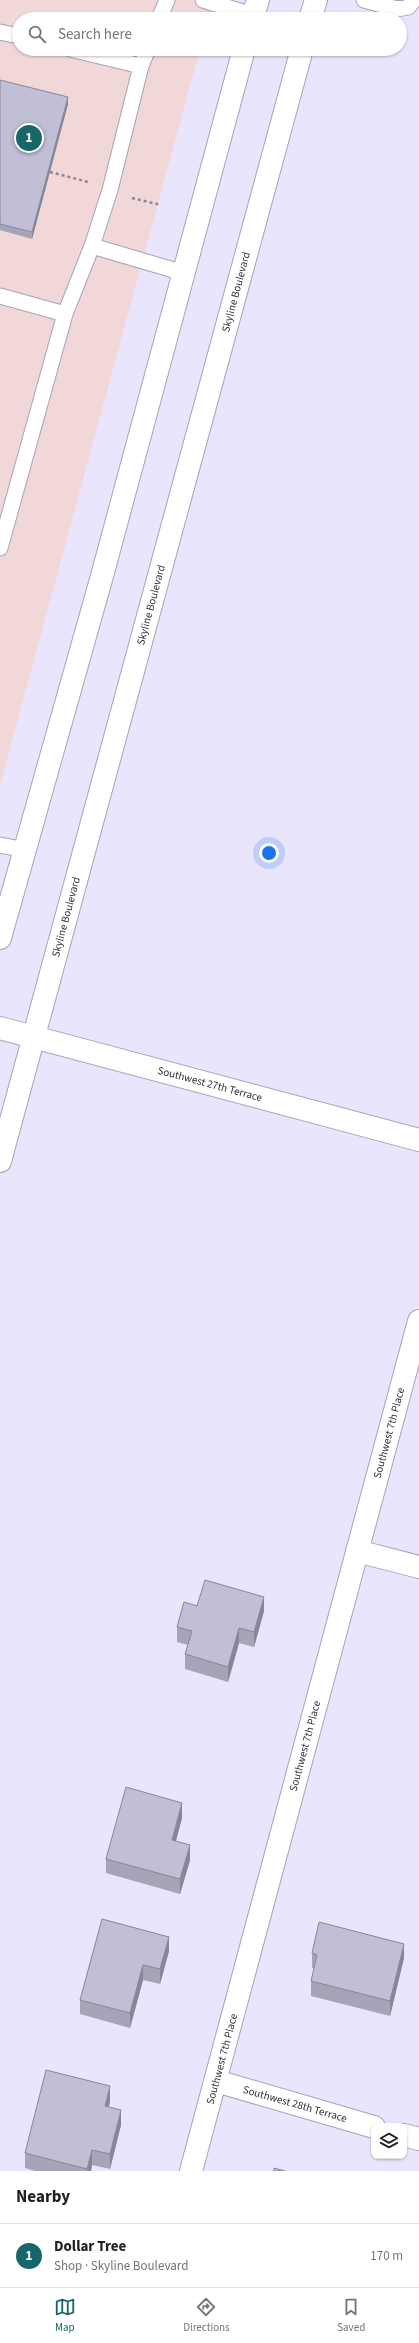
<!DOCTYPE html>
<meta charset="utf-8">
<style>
:root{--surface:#fff;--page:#f2f2f2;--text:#202124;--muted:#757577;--line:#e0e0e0;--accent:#176669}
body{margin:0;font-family:"Source Sans 3",sans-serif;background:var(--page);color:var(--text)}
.controls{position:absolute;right:12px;bottom:12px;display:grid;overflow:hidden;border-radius:8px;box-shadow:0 1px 3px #0004}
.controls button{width:36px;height:36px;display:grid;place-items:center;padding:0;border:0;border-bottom:1px solid var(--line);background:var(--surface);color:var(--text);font:20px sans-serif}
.you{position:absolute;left:269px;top:853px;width:14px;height:14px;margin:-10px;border:3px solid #fff;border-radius:50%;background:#1a73e8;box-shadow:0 0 0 6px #1a73e833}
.badge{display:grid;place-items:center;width:26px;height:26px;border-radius:50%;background:var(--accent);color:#fff;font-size:13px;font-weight:700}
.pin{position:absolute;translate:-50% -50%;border:2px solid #fff;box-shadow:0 1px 4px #0006}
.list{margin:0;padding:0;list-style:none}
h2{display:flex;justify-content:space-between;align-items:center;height:52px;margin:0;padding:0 16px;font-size:17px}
h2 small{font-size:13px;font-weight:400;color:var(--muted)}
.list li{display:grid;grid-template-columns:26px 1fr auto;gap:12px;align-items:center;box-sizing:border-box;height:64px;padding:0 16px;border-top:1px solid var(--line)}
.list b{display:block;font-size:15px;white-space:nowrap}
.list p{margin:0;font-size:13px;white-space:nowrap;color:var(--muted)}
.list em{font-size:13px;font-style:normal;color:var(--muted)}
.icon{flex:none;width:22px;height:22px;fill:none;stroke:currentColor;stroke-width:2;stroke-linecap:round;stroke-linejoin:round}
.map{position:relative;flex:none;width:419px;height:2171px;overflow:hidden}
.search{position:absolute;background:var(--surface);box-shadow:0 1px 3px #0004;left:12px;right:12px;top:12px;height:44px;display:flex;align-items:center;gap:10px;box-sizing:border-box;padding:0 14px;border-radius:22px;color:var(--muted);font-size:15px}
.sheet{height:116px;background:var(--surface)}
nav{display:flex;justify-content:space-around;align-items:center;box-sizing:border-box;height:56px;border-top:1px solid var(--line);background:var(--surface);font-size:11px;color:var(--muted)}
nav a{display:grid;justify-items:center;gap:2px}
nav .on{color:var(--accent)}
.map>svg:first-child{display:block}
.commercial{fill:#f2d7d8}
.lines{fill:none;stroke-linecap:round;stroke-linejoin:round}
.service-casing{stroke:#a5a3ba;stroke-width:17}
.minor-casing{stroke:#a5a3ba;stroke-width:24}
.tertiary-casing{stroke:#a5a3ba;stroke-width:24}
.path{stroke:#898797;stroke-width:2.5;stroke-dasharray:3 3;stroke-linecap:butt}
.service{stroke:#fff;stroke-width:15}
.minor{stroke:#fff;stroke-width:22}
.tertiary{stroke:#fff;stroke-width:22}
.wall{fill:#a6a4b8}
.shaded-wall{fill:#878696}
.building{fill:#c1bfd6;stroke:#878696}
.labels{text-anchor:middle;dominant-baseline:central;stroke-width:4;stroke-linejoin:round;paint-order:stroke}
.street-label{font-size:11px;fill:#2e2d36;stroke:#fff}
</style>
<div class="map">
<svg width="419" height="2171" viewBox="0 0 419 2171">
<rect width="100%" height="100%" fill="#e8e5fd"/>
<path class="commercial" d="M0,0H214L208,19H19V49H200L0,785Z"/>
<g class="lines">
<g class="service-casing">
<g id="service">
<path d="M203,0L253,15"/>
<path d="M364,0L397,9L408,7L414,0"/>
<path d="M159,19L167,0"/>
<path d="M0,32L19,36"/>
<path d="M70,49L141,66L110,190L92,246L184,273"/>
<path d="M141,66L148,49"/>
<path d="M0,296L65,314L92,246"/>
<path d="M0,548L65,314"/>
<path d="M0,845L26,850"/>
</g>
</g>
<g class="minor-casing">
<g id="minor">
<path d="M0,1028L419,1140"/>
<path d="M357,1551L419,1567"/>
<path d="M216,2081L374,2127"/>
<path d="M404,2135L419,2139"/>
<path d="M191,2171L419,1321"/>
</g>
</g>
<g class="tertiary-casing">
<g id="tertiary">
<path d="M252,19L258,0"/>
<path d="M310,19L316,0"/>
<path d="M0,938L102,576L244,49"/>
<path d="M0,1161L302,49"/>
</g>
</g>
<g class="path">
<path d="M50,172L88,182"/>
<path d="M132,198L161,205"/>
</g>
<use href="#service" class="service"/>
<use href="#minor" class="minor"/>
<use href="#tertiary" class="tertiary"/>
</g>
<g class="wall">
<path d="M0,80L68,104L32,239L0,230Z"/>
<path d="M197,1606L264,1611L254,1647L239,1643L228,1682L185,1669V1654L188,1645L177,1642V1627Z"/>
<path d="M182,1818L176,1841L190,1860L180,1894L106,1873V1859Z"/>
<path d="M102,1919L169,1951L160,1984L143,1980L130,2028L80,2014V2000Z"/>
<path d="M312,1953L404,1958L390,2016L311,1996V1981L314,1968H312Z"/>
<path d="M110,2101L109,2107L121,2125L110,2169L92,2165L91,2171H35L25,2168V2153Z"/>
</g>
<g class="shaded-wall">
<path d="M68,97V104L32,239V232Z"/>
<path d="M264,1597V1611L254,1647V1632Z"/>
<path d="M239,1628V1643L228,1682V1667Z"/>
<path d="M182,1803V1818L172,1855V1840Z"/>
<path d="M190,1845V1860L180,1894V1879Z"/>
<path d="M169,1937V1951L160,1984V1969Z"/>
<path d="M404,1944V1958L390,2016V2001Z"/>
<path d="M143,1965V1980L130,2028V2013Z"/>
<path d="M110,2086V2101L105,2121V2106Z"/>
<path d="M121,2110V2125L110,2169V2154Z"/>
<path d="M92,2150V2165L91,2171H87Z"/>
</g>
<g class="building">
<path d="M0,80L68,97L32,232L0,224Z"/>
<path d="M205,1580L264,1597L254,1632L239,1628L228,1667L185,1654L192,1631L177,1627L184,1602L197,1606Z"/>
<path d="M126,1787L182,1803L172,1840L190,1845L180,1879L106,1859Z"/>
<path d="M102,1919L169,1937L160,1969L143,1965L130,2013L80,2000Z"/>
<path d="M319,1922L404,1944L390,2001L311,1981L317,1955L312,1953Z"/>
<path d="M46,2070L110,2086L105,2106L121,2110L110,2154L92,2150L87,2169L25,2153Z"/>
<path d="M274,2168L285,2171H274Z"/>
</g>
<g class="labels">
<g class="street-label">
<text transform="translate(236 292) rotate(-75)">Skyline Boulevard</text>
<text transform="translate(151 605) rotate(-75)">Skyline Boulevard</text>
<text transform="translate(66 917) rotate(-75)">Skyline Boulevard</text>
<text transform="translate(210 1084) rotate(15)">Southwest 27th Terrace</text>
<text transform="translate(389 1433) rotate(-75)">Southwest 7th Place</text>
<text transform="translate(305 1746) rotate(-75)">Southwest 7th Place</text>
<text transform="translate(222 2059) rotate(-75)">Southwest 7th Place</text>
<text transform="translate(295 2104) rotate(16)">Southwest 28th Terrace</text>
</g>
</g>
</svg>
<div class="controls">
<button><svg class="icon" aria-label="layers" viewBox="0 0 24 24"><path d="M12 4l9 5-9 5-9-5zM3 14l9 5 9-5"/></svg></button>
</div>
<div class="you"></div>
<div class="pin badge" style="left:29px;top:138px">1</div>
<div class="search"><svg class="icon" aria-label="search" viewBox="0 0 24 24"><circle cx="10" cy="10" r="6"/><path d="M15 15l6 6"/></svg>Search here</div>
</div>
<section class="sheet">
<h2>Nearby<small></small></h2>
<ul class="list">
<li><span class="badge">1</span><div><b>Dollar Tree</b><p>Shop · Skyline Boulevard</p></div><em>170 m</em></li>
</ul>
</section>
<nav>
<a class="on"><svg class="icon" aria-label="map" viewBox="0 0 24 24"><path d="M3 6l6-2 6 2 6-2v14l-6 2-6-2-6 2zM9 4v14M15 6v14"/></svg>Map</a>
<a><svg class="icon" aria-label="directions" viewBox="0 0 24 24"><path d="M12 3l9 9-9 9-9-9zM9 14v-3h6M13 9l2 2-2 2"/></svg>Directions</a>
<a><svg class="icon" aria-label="saved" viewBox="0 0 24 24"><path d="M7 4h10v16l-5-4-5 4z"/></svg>Saved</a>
</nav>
